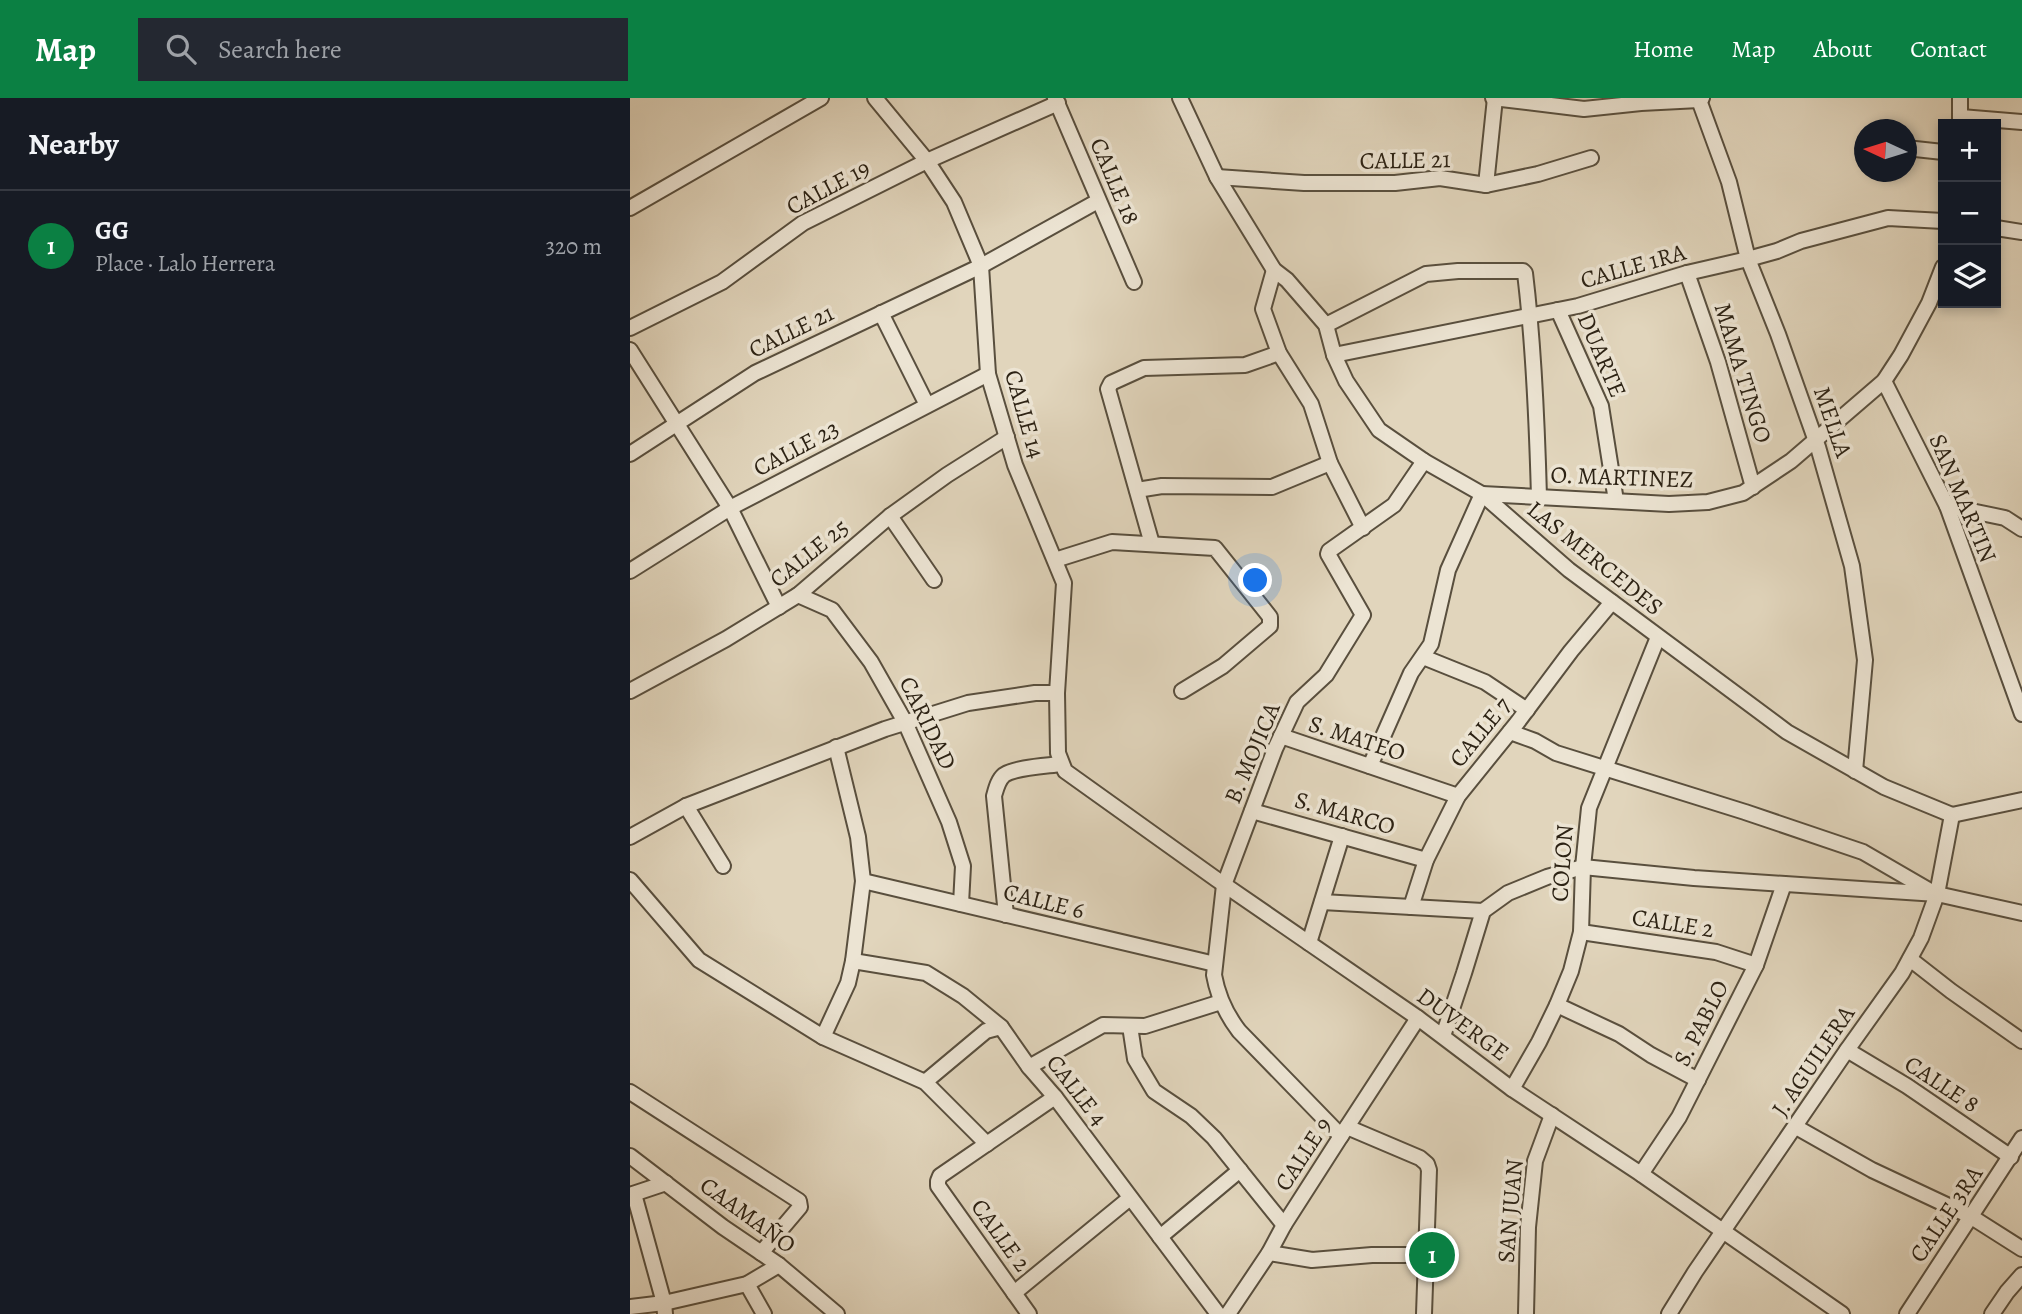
<!DOCTYPE html>
<meta charset="utf-8">
<style>
:root{--surface:#171b24;--page:#242831;--text:#f1f3f6;--muted:#9ea1a6;--line:#363941;--accent:#0b8043}
body{margin:0;font-family:Alegreya,serif;background:var(--page);color:var(--text)}
.controls{position:absolute;right:21px;top:21px;display:grid;overflow:hidden;border-radius:0px;box-shadow:0 4px 10px #0003}
.controls button{width:63px;height:63px;display:grid;place-items:center;padding:0;border:0;border-bottom:2px solid var(--line);background:var(--surface);color:var(--text);font:35px sans-serif}
.compass{position:absolute;left:1224px;top:21px;width:63px;height:63px;border-radius:50%;background:var(--surface);box-shadow:0 4px 10px #0003;rotate:274deg}
.you{position:absolute;left:626px;top:483px;width:24px;height:24px;margin:-18px;border:5px solid #fff;border-radius:50%;background:#1a73e8;box-shadow:0 0 0 10px #1a73e833}
.badge{display:grid;place-items:center;width:46px;height:46px;border-radius:50%;background:var(--accent);color:#fff;font-size:23px;font-weight:700}
.pin{position:absolute;translate:-50% -50%;border:4px solid #fff;box-shadow:0 2px 7px #0006}
.list{margin:0;padding:0;list-style:none}
h2{display:flex;justify-content:space-between;align-items:center;height:91px;margin:0;padding:0 28px;font-size:30px}
h2 small{font-size:23px;font-weight:400;color:var(--muted)}
.list li{display:grid;grid-template-columns:46px 1fr auto;gap:21px;align-items:center;box-sizing:border-box;height:112px;padding:0 28px;border-top:2px solid var(--line)}
.list b{display:block;font-size:26px;white-space:nowrap}
.list p{margin:0;font-size:23px;white-space:nowrap;color:var(--muted)}
.list em{font-size:23px;font-style:normal;color:var(--muted)}
.icon{flex:none;width:38px;height:38px;fill:none;stroke:currentColor;stroke-width:2;stroke-linecap:round;stroke-linejoin:round}
.map{position:relative;flex:none;width:1392px;height:1216px;overflow:hidden}
header{display:flex;align-items:center;gap:42px;box-sizing:border-box;height:98px;padding:0 35px;background:var(--accent);color:#fff}
header strong{font-size:33px}
nav{display:flex;gap:38px;margin-inline-start:auto;font-size:24px}
.search{width:490px;height:63px;background:var(--page);display:flex;align-items:center;gap:18px;box-sizing:border-box;padding:0 24px;border-radius:0px;color:var(--muted);font-size:26px}
main{display:flex}
aside{flex:1;background:var(--surface)}
.map>svg:first-child{display:block}
.lines{fill:none;stroke-linecap:round;stroke-linejoin:round}
.minor-casing{stroke:#594f3e;stroke-width:18}
.minor{stroke:#ece4d3;stroke-width:14}
.labels{text-anchor:middle;dominant-baseline:central;stroke-width:7;stroke-linejoin:round;paint-order:stroke}
.street-label{font-size:24px;fill:#2c2214;stroke:#ece4d3}
</style>
<header>
<strong>Map</strong>
<div class="search"><svg class="icon" aria-label="search" viewBox="0 0 24 24"><circle cx="10" cy="10" r="6"/><path d="M15 15l6 6"/></svg>Search here</div>
<nav><a>Home</a><a>Map</a><a>About</a><a>Contact</a></nav>
</header>
<main>
<aside>
<h2>Nearby<small></small></h2>
<ul class="list">
<li><span class="badge">1</span><div><b>GG</b><p>Place · Lalo Herrera</p></div><em>320 m</em></li>
</ul>
</aside>
<div class="map">
<svg width="1392" height="1216" viewBox="0 0 1392 1216">
<rect width="100%" height="100%" fill="#e1d5bc"/>
<filter id="stains"><feTurbulence type="fractalNoise" baseFrequency=".00286" numOctaves="4"/><feColorMatrix values="0 0 0 0 .2 0 0 0 0 .09 0 0 0 0 .02 0 0 0 .5 -.17"/></filter>
<radialGradient id="worn" r=".72"><stop offset=".6" stop-color="#630" stop-opacity="0"/><stop offset="1" stop-color="#630" stop-opacity=".3"/></radialGradient>
<g class="lines">
<g class="minor-casing">
<g id="minor">
<path d="M245,0L297,63L324,104L351,168L358,276L385,367L434,485L427,595L428,655L435,673L586,781L788,920L882,991L1011,1076L1212,1216"/>
<path d="M425,0L504,184"/>
<path d="M550,0L587,79L644,172L657,182L696,227L704,257L716,283L749,332L794,363L852,396L939,472L1157,634L1254,689L1322,717"/>
<path d="M863,0L954,11L1011,5L1069,2L1072,0"/>
<path d="M1330,0V26"/>
<path d="M1069,2L1099,84L1118,161L1148,236L1188,349L1222,468L1235,562L1225,673"/>
<path d="M1331,19L1392,24"/>
<path d="M1276,50L1313,54"/>
<path d="M587,79L674,85H765L810,80L856,87L908,76L961,60"/>
<path d="M856,87L865,0"/>
<path d="M0,110L191,0"/>
<path d="M1366,130L1392,134"/>
<path d="M644,172L633,211L649,255L681,306L700,365L733,430"/>
<path d="M1057,175L1088,264L1123,389"/>
<path d="M928,212L971,308L986,403"/>
<path d="M251,215L297,307"/>
<path d="M696,227L796,176L828,173H893L895,175C904,249 907,324 909,399"/>
<path d="M0,230L92,184L173,125L297,63L428,5"/>
<path d="M0,252L100,410L149,509"/>
<path d="M704,257L948,208L1057,175L1118,161L1147,153L1171,143L1258,120L1313,123"/>
<path d="M1254,283L1317,408L1392,616"/>
<path d="M0,356L125,275L351,168L468,103"/>
<path d="M507,392L532,388L642,389L700,365"/>
<path d="M1317,408L1375,420L1392,431"/>
<path d="M260,418L304,482"/>
<path d="M522,446L478,291L481,285L514,270L615,267L649,255"/>
<path d="M425,462L482,444L585,450L640,519V528L593,568L552,593"/>
<path d="M0,473L100,410L358,276"/>
<path d="M168,497L202,512L241,564L275,624L319,724L333,768L331,806"/>
<path d="M793,559L855,584L897,612"/>
<path d="M0,593L96,541L168,497L260,418L317,377L377,339"/>
<path d="M880,634L905,643L926,655L1115,714L1233,754L1302,794"/>
<path d="M651,638L828,698"/>
<path d="M740,668L781,575L801,546L818,472L852,396L1039,406L1078,404L1113,395L1161,363L1254,283L1271,257L1299,205L1313,169"/>
<path d="M56,708L93,768"/>
<path d="M622,713L796,762"/>
<path d="M1322,717L1392,702"/>
<path d="M0,739L56,708L255,631L338,605L405,595H427"/>
<path d="M0,782L69,862L193,939L295,984L357,1046"/>
<path d="M233,783L585,866"/>
<path d="M692,804L853,813"/>
<path d="M781,809L796,762L828,698L887,625L941,553L982,504"/>
<path d="M376,817L364,698C366,691 368,682 374,677C386,669 416,668 431,666"/>
<path d="M951,834L1086,854L1126,867"/>
<path d="M679,845L712,738"/>
<path d="M1280,861L1321,893L1392,943"/>
<path d="M223,863L296,875L333,898L371,929L399,969L425,999L588,1216"/>
<path d="M927,907L989,936L1021,957L1068,982"/>
<path d="M500,928L505,961L524,993L561,1018L584,1040L654,1127"/>
<path d="M813,938L834,875L853,813L878,795L917,779L953,769L1064,780L1307,796L1392,815"/>
<path d="M193,939L218,885L223,863L233,783L228,739L206,649"/>
<path d="M1217,952L1277,988L1381,1059"/>
<path d="M399,969L473,927L515,928L591,904"/>
<path d="M295,984L356,933L371,929"/>
<path d="M882,991L909,944L927,907L941,873L951,834L953,769L959,710L1028,539"/>
<path d="M0,994L169,1103L170,1109L131,1155"/>
<path d="M717,1029L790,1060L797,1066L799,1072L794,1216"/>
<path d="M1166,1029L1242,1072L1340,1118L1392,1151"/>
<path d="M711,1038L609,933C596,916 588,899 584,877L594,787L645,651L667,604L696,577L733,517L698,456L699,453L764,407L794,363"/>
<path d="M0,1058L93,1129L149,1167L207,1216"/>
<path d="M1011,1076L1049,1019L1126,867L1154,786"/>
<path d="M4,1096L34,1205L35,1216"/>
<path d="M0,1097L36,1085"/>
<path d="M530,1139L610,1072"/>
<path d="M639,1155L682,1162L742,1157H795"/>
<path d="M117,1186L134,1216"/>
<path d="M384,1195L500,1100"/>
<path d="M0,1209L34,1205L117,1186L149,1167"/>
<path d="M399,1216L308,1088V1083L310,1078L425,999"/>
<path d="M598,1216L639,1155L654,1127L711,1038L788,920"/>
<path d="M896,1216L898,1129L905,1063L922,1017"/>
<path d="M1039,1216L1065,1174L1217,952L1272,875L1291,840L1307,796L1322,717"/>
<path d="M1277,1216L1392,1040"/>
<path d="M1362,1216L1377,1194L1392,1177"/>
</g>
</g>
<use href="#minor" class="minor"/>
</g>
<g class="labels">
<g class="street-label">
<text transform="translate(775 62) rotate(-1)">CALLE 21</text>
<text transform="translate(485 83) rotate(67)">CALLE 18</text>
<text transform="translate(198 89) rotate(-28)">CALLE 19</text>
<text transform="translate(1003 168) rotate(-16)">CALLE 1RA</text>
<text transform="translate(161 233) rotate(-26)">CALLE 21</text>
<text transform="translate(972 257) rotate(67)">DUARTE</text>
<text transform="translate(1113 275) rotate(73)">MAMA TINGO</text>
<text transform="translate(395 316) rotate(74)">CALLE 14</text>
<text transform="translate(1203 324) rotate(71)">MELLA</text>
<text transform="translate(166 350) rotate(-28)">CALLE 23</text>
<text transform="translate(992 379) rotate(2)">O. MARTINEZ</text>
<text transform="translate(1333 400) rotate(67)">SAN MARTIN</text>
<text transform="translate(179 455) rotate(-39)">CALLE 25</text>
<text transform="translate(965 460) rotate(39)">LAS MERCEDES</text>
<text transform="translate(298 625) rotate(64)">CARIDAD</text>
<text transform="translate(850 634) rotate(-51)">CALLE 7</text>
<text transform="translate(727 640) rotate(18)">S. MATEO</text>
<text transform="translate(622 655) rotate(-67)">B. MOJICA</text>
<text transform="translate(715 715) rotate(16)">S. MARCO</text>
<text transform="translate(932 765) rotate(-86)">COLON</text>
<text transform="translate(414 803) rotate(14)">CALLE 6</text>
<text transform="translate(1043 825) rotate(9)">CALLE 2</text>
<text transform="translate(1071 925) rotate(-63)">S. PABLO</text>
<text transform="translate(833 926) rotate(36)">DUVERGE</text>
<text transform="translate(1183 963) rotate(-56)">J. AGUILERA</text>
<text transform="translate(1312 986) rotate(33)">CALLE 8</text>
<text transform="translate(447 992) rotate(52)">CALLE 4</text>
<text transform="translate(673 1056) rotate(-57)">CALLE 9</text>
<text transform="translate(880 1113) rotate(-85)">SAN JUAN</text>
<text transform="translate(1316 1116) rotate(-56)">CALLE 3RA</text>
<text transform="translate(118 1117) rotate(36)">CAAMAÑO</text>
<text transform="translate(371 1137) rotate(54)">CALLE 2</text>
</g>
</g>
<rect width="100%" height="100%" filter="url(#stains)"/>
<rect width="100%" height="100%" fill="url(#worn)"/>
</svg>
<div class="controls">
<button>+</button>
<button>−</button>
<button><svg class="icon" aria-label="layers" viewBox="0 0 24 24"><path d="M12 4l9 5-9 5-9-5zM3 14l9 5 9-5"/></svg></button>
</div>
<svg class="compass" viewBox="-18 -18 36 36"><path d="M0-13l5 13h-10z" fill="#e53935"/><path d="M0 13l5-13h-10z" fill="#9ea1a6"/></svg>
<div class="you"></div>
<div class="pin badge" style="left:802px;top:1157px">1</div>
</div>
</main>
